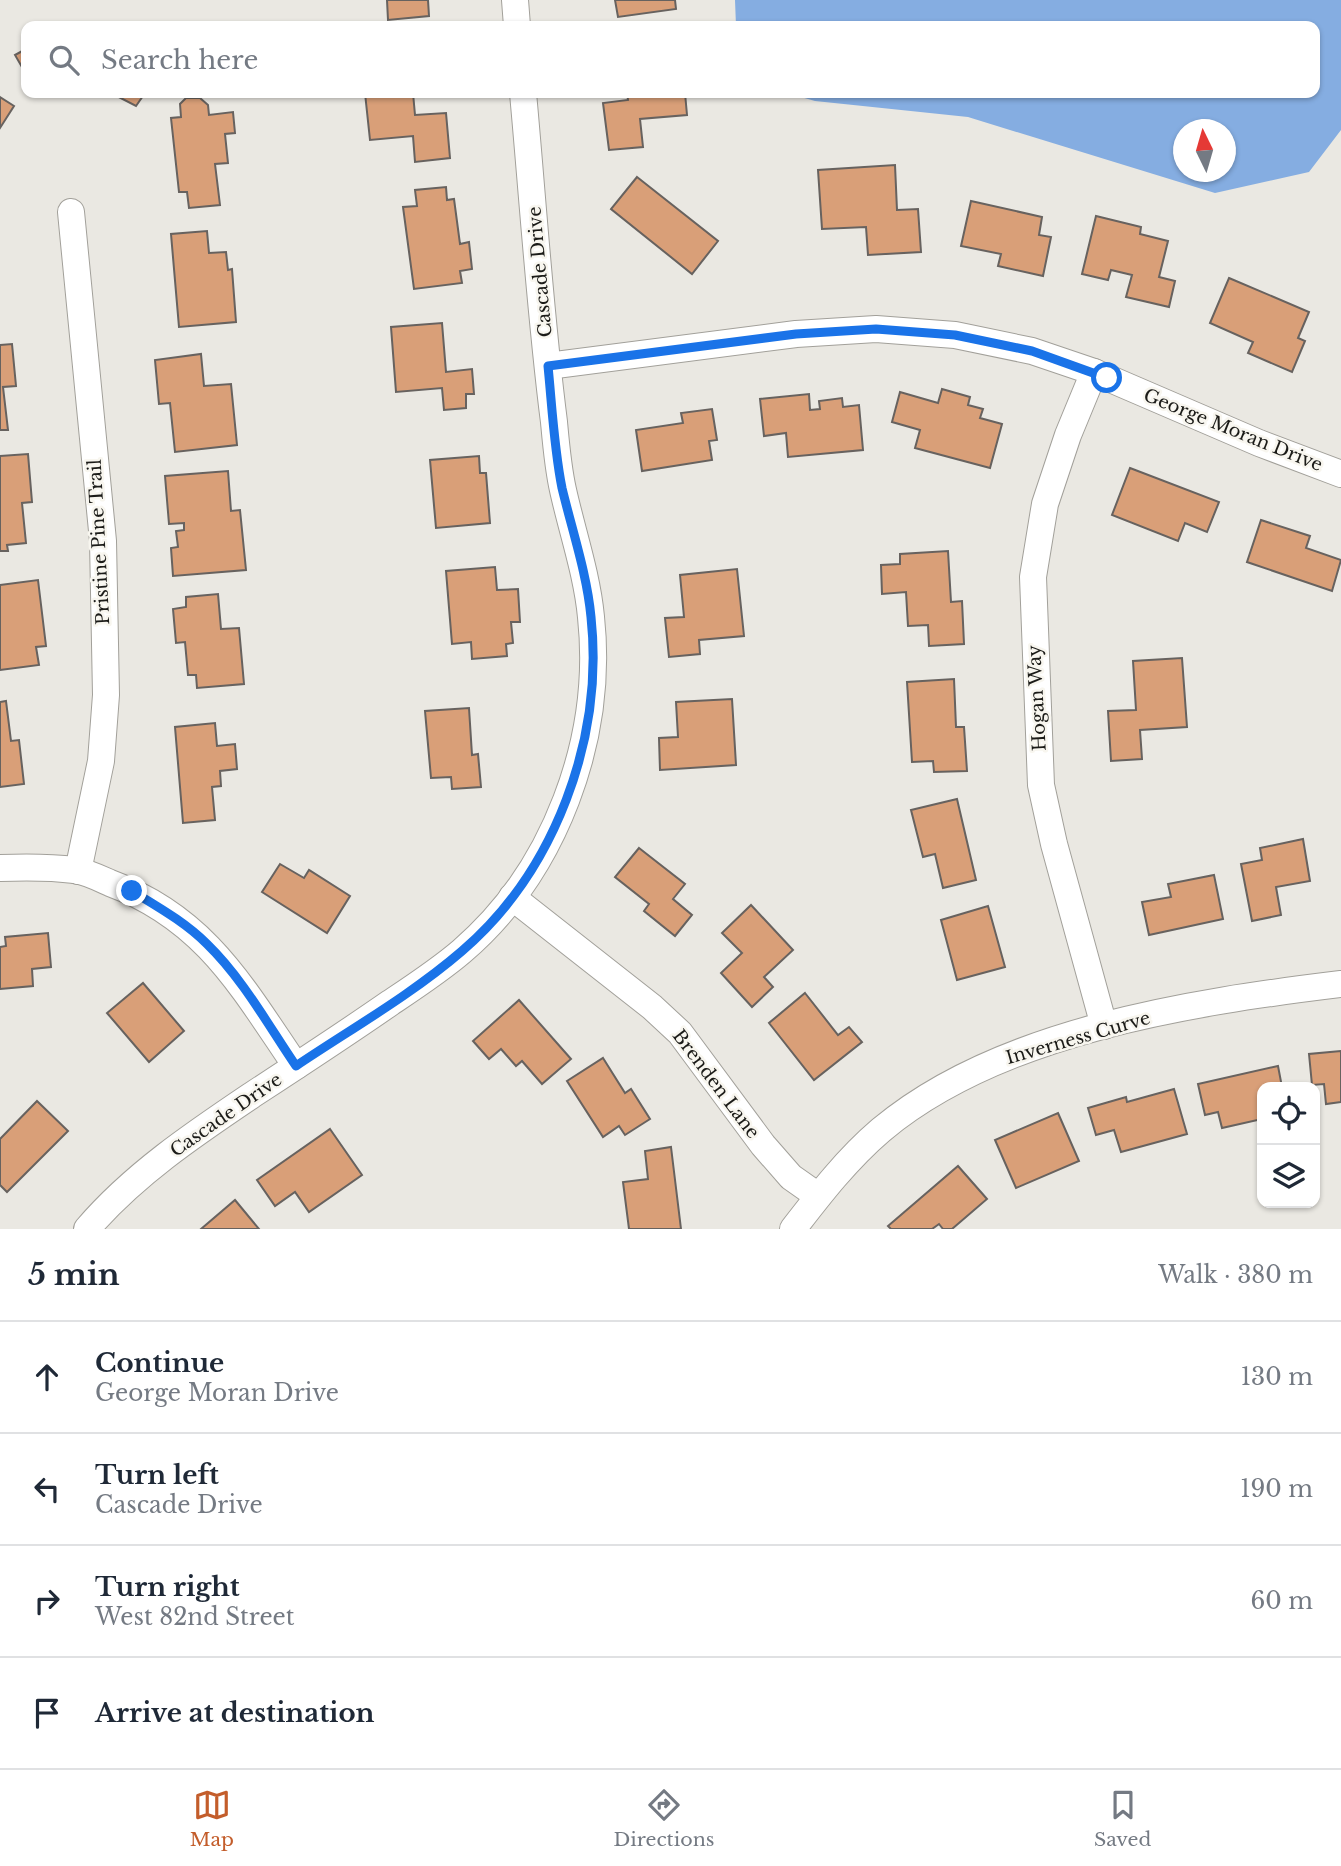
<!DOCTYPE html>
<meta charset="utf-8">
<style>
:root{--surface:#fff;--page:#f2f2f3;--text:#1f2937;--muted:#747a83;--line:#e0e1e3;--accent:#c35d2b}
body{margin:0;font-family:"Libre Baskerville",serif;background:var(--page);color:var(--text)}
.controls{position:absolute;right:21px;bottom:21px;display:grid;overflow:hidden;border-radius:14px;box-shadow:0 2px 5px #0004}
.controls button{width:63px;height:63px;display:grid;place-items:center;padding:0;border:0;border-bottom:2px solid var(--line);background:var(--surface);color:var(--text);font:35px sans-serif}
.compass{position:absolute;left:1173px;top:119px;width:63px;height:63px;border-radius:50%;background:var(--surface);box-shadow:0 2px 5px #0004;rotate:355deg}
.stop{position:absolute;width:21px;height:21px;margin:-16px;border:5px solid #1a73e8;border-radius:50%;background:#fff}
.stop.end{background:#1a73e8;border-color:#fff;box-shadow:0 2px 7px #0008}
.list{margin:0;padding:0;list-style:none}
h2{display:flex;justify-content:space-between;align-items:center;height:91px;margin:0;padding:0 28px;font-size:30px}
h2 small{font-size:23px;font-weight:400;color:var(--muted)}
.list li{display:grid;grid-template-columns:46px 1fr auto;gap:21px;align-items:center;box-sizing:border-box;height:112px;padding:0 28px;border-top:2px solid var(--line)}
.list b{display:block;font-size:26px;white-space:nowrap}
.list p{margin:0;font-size:23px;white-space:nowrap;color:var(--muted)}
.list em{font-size:23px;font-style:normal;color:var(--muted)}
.icon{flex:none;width:38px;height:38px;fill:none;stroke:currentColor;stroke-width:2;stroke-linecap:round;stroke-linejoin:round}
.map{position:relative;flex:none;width:1341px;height:1229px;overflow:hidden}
.search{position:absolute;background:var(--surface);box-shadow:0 2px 5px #0004;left:21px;right:21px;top:21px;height:77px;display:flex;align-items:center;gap:18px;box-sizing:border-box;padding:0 24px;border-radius:14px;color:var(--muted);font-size:26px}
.sheet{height:539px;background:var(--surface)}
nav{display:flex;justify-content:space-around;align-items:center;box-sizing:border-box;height:98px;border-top:2px solid var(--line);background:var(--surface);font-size:19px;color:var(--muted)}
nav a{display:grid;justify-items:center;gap:4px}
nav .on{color:var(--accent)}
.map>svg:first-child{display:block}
.water{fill:#85ade1;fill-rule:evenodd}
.building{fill:#d99f78;stroke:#67625f;stroke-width:2}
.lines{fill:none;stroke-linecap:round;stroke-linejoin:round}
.minor-casing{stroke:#a2a09a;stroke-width:28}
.minor{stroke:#fff;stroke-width:26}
.route{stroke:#1a73e8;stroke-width:9}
.labels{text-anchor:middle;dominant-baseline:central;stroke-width:5;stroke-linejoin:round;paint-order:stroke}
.street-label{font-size:18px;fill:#1b1b18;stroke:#f8f6ef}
</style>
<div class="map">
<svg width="1341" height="1229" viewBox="0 0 1341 1229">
<rect width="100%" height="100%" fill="#eae8e2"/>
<path class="water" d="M735,0H1341V130L1309,172L1215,193L968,117L815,101L787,93H1315V26H736ZM1184,130H1226V172H1184Z"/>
<g class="building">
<path d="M387,0H428L429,16L388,20Z"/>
<path d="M615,0H675L676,9L618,17Z"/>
<path d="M26,49V74L15,55Z"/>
<path d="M111,93H145L136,106Z"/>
<path d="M365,93H413L415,115L446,113L450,158L415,162L413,136L370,140Z"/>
<path d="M627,93H685L687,115L640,119L643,147L609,150L603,103L628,100Z"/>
<path d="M0,97L14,106L0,128Z"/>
<path d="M186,98H200L208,105L209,115L233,112L235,133L225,134L228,163L215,164L220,205L189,208L187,192H179L171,118L181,117L180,104Z"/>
<path d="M895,165L897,210L918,209L921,252L868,255L866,227L822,229L818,170Z"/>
<path d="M637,177L718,241L692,274L611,209Z"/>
<path d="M446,187L447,200L454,199L460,244L469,242L472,269L460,271L462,283L414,289L403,207L417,206L415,190Z"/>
<path d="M971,201L1042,217L1039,235L1051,237L1043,276L998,266L1001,254L961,246Z"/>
<path d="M1096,216L1141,227L1140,234L1168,241L1159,277L1175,281L1169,307L1126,297L1132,275L1111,270L1108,280L1082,274Z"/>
<path d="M207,231L209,253L226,252L228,270L232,269L236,322L179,327L171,234Z"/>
<path d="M1229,278L1309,312L1298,338L1305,341L1292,372L1248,353L1253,342L1210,323Z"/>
<path d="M442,323L446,372L472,369L474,394H466V408L444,410L442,388L396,392L391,327Z"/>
<path d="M12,344L16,386L3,387L8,430H0V345Z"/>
<path d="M201,354L204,386L231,384L237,445L175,452L170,403L159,404L155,360Z"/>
<path d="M942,389L970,397L968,405L983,409L980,418L1002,424L990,468L915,448L920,430L892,422L900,392L938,403Z"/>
<path d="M809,394L810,410L820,409L819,401L842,398L843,407L859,405L863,450L788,457L786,433L764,436L760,399Z"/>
<path d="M712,409L717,440L709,441L712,460L642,471L636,430L683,423L681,413Z"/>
<path d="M28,454L32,502L22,503L26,543L7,545L8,551H0V456Z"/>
<path d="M479,456L480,473H486L490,523L436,528L430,460Z"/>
<path d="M1130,468L1219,502L1207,532L1185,523L1178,541L1112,515Z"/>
<path d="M228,471L231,511L240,510L246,570L173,576L171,548L178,547L176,531L184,530V523L169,524L165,476Z"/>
<path d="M1261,520L1310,536L1306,548L1341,560L1332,591L1247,562Z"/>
<path d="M948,551L951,602L962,601L964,644L929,646L928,625L908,626L906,592L882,594L881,565L900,564V554Z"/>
<path d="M495,567L497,590L518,589L520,622H511L513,643L506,644L507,656L472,659L471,642L452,644L446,571Z"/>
<path d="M737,569L744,636L699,640L700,654L669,657L665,618L684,617L680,575Z"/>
<path d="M38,580L46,646L36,647L39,665L0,670V585Z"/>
<path d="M218,594L221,629L239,628L244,684L197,688L196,675H188L185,642L176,643L173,609L186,607V597Z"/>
<path d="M1182,658L1187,727L1140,730L1142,759L1111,761L1108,711L1136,710L1133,661Z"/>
<path d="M954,679L956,727H964L967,771L934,772L933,761L912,762L907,682Z"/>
<path d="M732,699L736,765L660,770L659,738L678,737L676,702Z"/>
<path d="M6,701L11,741L19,740L24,784L0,787V702Z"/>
<path d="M469,708L472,755L478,754L481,787L452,789L451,777L431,778L425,711Z"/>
<path d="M215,723L217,746L235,744L237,769L220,771L221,786L212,787L215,820L183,823L175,727Z"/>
<path d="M957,799L976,880L943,888L935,854L923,857L911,810Z"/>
<path d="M1303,839L1310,881L1276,887L1281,915L1252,921L1241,864L1262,860L1260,848Z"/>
<path d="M639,848L685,884L673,899L692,915L675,936L644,911L649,904L615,877Z"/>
<path d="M280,864L304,878L309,870L350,896L327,933L262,892Z"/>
<path d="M1214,875L1223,919L1149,935L1142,902L1171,897L1168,884Z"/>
<path d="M751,905L793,950L764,977L773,987L752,1007L721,973L742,953L722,933Z"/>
<path d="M988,906L1005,967L957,980L941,920Z"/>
<path d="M48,933L51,967L32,969L33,986L0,989V947L6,946L5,937Z"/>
<path d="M143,983L184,1031L149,1062L107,1013Z"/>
<path d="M805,993L838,1035L849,1027L862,1042L814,1080L769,1023Z"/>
<path d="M519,1000L571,1059L542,1084L522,1061L516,1066L501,1049L489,1059L473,1041Z"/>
<path d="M1341,1051V1102L1326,1104L1324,1084L1312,1085L1309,1054Z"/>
<path d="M603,1058L625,1093L631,1089L650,1119L625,1135L619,1126L603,1137L567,1081Z"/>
<path d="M1278,1066L1282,1087H1262V1119L1222,1128L1218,1112L1205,1115L1198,1084Z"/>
<path d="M1174,1089L1187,1134L1121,1152L1114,1130L1096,1135L1088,1108L1126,1097L1127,1102Z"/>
<path d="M37,1101L68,1131L7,1192L0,1185V1139Z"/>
<path d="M1058,1113L1079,1161L1016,1188L995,1140Z"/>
<path d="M330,1129L362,1175L309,1212L295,1192L275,1206L257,1180Z"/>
<path d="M671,1147L681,1229H629L623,1182L648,1179L645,1151Z"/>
<path d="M958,1166L987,1199L952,1229H943L939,1224L932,1229H891L888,1226Z"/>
<path d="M235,1200L259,1229H201Z"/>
</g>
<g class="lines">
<g class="minor-casing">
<g id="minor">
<path d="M515,0L517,26"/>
<path d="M71,212L103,541L106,695L101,761L78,871"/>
<path d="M548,366L796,334L876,329L955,335L1032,351L1094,372L1259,443L1341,474"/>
<path d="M1094,372L1068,435L1045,504L1033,577L1041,785L1054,844L1104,1026"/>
<path d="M0,868C25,867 50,867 75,870C87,872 99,878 110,883C205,918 242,987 296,1066"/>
<path d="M512,897L652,1007L680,1033L763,1145L791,1177L818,1196"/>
<path d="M87,1229C133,1175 194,1134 252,1095C298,1065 344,1035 390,1003C414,987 440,970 462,951C555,871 604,739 591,617C587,574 572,531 563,490C558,468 556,444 554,422C540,313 533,202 523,93"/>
<path d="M793,1229C820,1194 847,1159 881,1130C999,1031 1192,1002 1341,984"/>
</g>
</g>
<use href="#minor" class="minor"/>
</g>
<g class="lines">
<path class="route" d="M132,891C158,907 185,922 207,944C243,979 268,1025 296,1066C351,1029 411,995 462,951C555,871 604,739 591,617C587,574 572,530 562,488C554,448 552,406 548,366L796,334L876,329L955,335L1032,351L1107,378"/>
</g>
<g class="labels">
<g class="street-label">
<text transform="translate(540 272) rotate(-95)">Cascade Drive</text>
<text transform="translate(1233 430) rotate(22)">George Moran Drive</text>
<text transform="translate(99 542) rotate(-93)">Pristine Pine Trail</text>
<text transform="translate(1037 698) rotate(-93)">Hogan Way</text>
<text transform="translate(1078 1038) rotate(-16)">Inverness Curve</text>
<text transform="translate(716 1084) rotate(53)">Brenden Lane</text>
<text transform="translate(226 1115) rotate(-35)">Cascade Drive</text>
</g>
</g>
</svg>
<div class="controls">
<button><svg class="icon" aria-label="locate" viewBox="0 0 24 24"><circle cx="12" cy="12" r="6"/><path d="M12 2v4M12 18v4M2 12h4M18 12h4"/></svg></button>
<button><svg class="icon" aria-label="layers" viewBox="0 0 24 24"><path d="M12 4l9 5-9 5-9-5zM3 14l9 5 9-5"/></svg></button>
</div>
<svg class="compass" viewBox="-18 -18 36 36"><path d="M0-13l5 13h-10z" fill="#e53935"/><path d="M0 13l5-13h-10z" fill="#747a83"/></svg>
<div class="stop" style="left:1107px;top:378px"></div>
<div class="stop end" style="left:132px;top:891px"></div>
<div class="search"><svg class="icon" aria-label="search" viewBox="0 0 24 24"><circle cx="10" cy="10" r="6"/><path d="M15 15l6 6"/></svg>Search here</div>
</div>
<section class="sheet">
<h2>5 min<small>Walk · 380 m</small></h2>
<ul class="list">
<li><svg class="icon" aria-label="ahead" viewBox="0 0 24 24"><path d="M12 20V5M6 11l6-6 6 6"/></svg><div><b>Continue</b><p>George Moran Drive</p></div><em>130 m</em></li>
<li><svg class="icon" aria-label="left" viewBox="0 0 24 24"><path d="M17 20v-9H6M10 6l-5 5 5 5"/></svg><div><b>Turn left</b><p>Cascade Drive</p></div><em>190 m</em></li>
<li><svg class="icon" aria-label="right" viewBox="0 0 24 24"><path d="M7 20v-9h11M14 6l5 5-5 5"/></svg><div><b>Turn right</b><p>West 82nd Street</p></div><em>60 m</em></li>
<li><svg class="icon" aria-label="arrive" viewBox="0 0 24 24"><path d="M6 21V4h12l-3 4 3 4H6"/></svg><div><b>Arrive at destination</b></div></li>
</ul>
</section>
<nav>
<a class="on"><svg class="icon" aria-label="map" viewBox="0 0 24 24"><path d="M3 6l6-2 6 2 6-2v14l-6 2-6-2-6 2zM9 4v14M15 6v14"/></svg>Map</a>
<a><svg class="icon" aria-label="directions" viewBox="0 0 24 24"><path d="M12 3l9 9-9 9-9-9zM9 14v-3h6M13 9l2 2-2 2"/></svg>Directions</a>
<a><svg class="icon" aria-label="saved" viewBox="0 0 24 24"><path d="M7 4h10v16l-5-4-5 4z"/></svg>Saved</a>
</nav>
